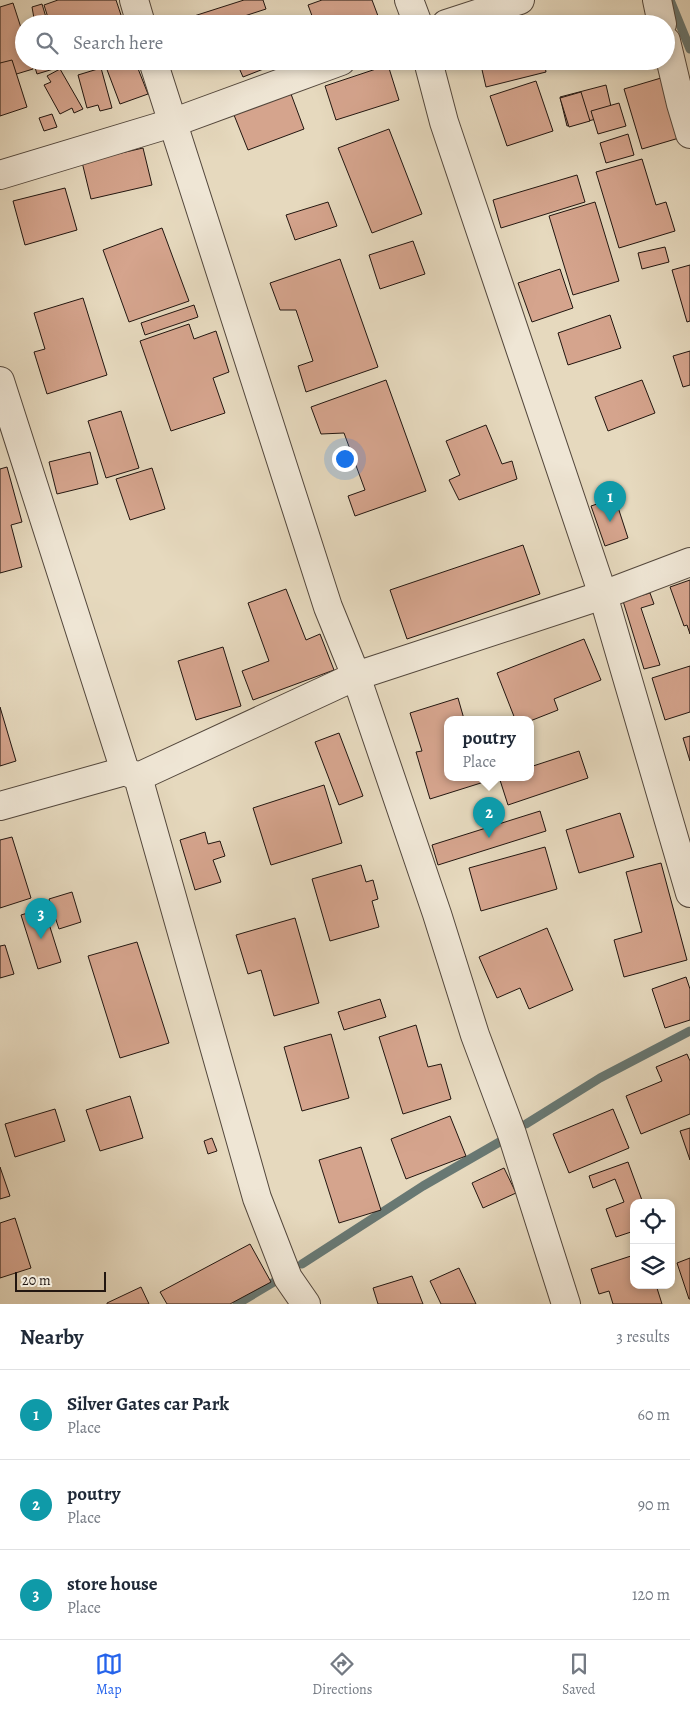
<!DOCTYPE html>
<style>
:root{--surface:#fff;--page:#f2f2f3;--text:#1f2937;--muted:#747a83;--line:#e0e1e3;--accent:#2563eb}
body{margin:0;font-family:Alegreya,serif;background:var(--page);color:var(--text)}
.controls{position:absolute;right:15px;bottom:15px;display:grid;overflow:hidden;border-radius:10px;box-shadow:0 2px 8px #0003}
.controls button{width:45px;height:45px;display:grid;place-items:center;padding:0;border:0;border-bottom:1px solid var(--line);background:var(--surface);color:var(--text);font:25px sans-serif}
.scale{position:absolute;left:15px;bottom:12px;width:91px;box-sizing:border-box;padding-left:5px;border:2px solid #221610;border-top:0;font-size:14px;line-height:18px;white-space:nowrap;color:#221610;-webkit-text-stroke:4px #efe6d5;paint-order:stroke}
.you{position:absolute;left:344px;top:458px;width:18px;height:18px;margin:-12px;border:4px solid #fff;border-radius:50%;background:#1a73e8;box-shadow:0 0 0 8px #1a73e833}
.badge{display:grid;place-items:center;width:32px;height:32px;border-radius:50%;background:var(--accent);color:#fff;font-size:16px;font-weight:700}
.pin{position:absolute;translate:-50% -41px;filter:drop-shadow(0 1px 2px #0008)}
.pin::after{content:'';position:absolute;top:26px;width:18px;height:15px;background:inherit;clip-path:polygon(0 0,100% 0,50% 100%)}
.popup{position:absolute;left:444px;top:716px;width:90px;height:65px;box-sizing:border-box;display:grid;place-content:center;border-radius:10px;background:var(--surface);filter:drop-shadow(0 1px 4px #0005);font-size:16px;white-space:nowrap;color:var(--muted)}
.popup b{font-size:19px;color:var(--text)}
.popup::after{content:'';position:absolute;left:50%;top:100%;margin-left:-10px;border:10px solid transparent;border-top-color:var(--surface)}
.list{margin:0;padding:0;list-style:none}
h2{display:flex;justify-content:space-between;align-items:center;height:65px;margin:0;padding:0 20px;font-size:21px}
h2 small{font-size:16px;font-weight:400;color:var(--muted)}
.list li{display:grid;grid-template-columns:32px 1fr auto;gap:15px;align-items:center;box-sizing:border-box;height:90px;padding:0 20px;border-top:1px solid var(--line)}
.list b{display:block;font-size:19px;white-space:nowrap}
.list p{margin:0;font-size:16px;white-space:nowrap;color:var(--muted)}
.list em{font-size:16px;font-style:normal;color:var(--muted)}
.icon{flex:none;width:28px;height:28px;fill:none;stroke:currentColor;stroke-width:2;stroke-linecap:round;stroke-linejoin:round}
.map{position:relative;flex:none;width:690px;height:1304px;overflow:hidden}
.search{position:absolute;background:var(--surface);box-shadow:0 2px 8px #0003;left:15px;right:15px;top:15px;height:55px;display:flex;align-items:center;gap:12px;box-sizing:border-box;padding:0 18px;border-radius:28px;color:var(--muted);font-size:19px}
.sheet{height:335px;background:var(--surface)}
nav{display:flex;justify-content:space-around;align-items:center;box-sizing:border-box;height:70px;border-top:1px solid var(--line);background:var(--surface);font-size:14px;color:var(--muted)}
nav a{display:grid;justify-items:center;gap:2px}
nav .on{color:var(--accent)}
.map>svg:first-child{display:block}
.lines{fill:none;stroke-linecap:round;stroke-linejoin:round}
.stream{stroke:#687873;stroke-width:9}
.building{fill:#d5a48d;stroke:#221610}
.minor-casing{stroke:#53473c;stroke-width:30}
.minor{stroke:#efe6d5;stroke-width:28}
</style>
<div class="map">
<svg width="690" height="1304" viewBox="0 0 690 1304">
<rect width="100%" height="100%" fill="#e6d9be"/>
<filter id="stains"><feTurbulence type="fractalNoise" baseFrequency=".004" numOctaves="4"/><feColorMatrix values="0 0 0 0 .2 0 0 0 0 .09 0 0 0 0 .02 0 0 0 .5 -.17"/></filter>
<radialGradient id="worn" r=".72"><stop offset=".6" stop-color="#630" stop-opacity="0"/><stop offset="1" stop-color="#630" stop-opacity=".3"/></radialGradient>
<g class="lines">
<g class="stream">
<path d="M670,0L690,49"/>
<path d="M526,1124L600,1078L690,1031"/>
<path d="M302,1264L423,1186L503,1140"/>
<path d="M237,1304L279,1279"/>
</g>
</g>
<g class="building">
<path d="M58,0H116L124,24H50L44,5Z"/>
<path d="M244,0H263L266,9L220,24H197L194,16Z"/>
<path d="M322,0H372L381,24H315L308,5Z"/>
<path d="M13,3L24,37V61H31L33,69L0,79V7Z"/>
<path d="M42,4L48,24H35L32,7Z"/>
<path d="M269,18L272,24H254Z"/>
<path d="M12,60L27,107L0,116V63Z"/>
<path d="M33,61H59L60,67L37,74Z"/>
<path d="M121,61H135L148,94L120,104L106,67Z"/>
<path d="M236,61H284L243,77Z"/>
<path d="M480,61H544L546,72L486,87Z"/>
<path d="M388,65L399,100L336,120L325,86Z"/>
<path d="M101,68L112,108L100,111L98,105L87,108L78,75Z"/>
<path d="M60,69L83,109L74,113L72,108L60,114L44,85L51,82L47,76Z"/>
<path d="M661,78L679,138L642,149L624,89Z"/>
<path d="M536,81L553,131L507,146L490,96Z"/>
<path d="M606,85L613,115L567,126L560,97Z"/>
<path d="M581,92L590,121L569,127L560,98Z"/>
<path d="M291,94L304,129L248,150L234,115Z"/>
<path d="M619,103L626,126L598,134L591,111Z"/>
<path d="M52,114L57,127L44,131L39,118Z"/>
<path d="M389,129L422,214L372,233L338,148Z"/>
<path d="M628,134L634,155L606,163L600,143Z"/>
<path d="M143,148L152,185L91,199L82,162Z"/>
<path d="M642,159L656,205L666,202L675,231L619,248L596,172Z"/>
<path d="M577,175L585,202L501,228L493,200Z"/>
<path d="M65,188L77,230L25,245L13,201Z"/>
<path d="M328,202L337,226L295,240L286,215Z"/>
<path d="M595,202L619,281L573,295L549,216Z"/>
<path d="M162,228L189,301L129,322L103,250Z"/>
<path d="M413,241L425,274L380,289L369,255Z"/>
<path d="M665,247L669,262L642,269L638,253Z"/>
<path d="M340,259L378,367L306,392L298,366L313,361L296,310H280L270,283Z"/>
<path d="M690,265V321L687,322L672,270Z"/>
<path d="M560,269L573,308L532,322L518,283Z"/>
<path d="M83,298L107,375L47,394L34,352L45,349L34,313Z"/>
<path d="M194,305L198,317L145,335L141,323Z"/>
<path d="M610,315L621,348L568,365L558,333Z"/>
<path d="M189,324L194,339L216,331L229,372L213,378L225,413L171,431L140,341Z"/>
<path d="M690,351V385L683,387L673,356Z"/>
<path d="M386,380L426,491L355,516L348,496L365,490L344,433L321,434L311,407Z"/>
<path d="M642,380L655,413L608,431L595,397Z"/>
<path d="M121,411L139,468L106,478L88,421Z"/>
<path d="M486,425L502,464L512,461L517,479L459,500L449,480L460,475L446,441Z"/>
<path d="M90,452L98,484L57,494L49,462Z"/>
<path d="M7,467L22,522L11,525L22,567L0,573V469Z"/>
<path d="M152,468L165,509L130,520L116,479Z"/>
<path d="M615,498L628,538L605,546L591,506Z"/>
<path d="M523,545L540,594L407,639L390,590Z"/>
<path d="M690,580V634L687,625L684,626L670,587Z"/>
<path d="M286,589L306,640L320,634L334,670L253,700L242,671L269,661L248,603Z"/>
<path d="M650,593L654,604L641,608L660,665L644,669L623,601Z"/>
<path d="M584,639L601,680L554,699L558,710L530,721V719H515L497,673Z"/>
<path d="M223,647L241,706L196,720L178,661Z"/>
<path d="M690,666V712L665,720L652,678Z"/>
<path d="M458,698L464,719H448V777H482L484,782L430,799L416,752L422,751L410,713Z"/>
<path d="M0,707L16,761L0,766Z"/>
<path d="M339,733L363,796L339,805L315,742Z"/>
<path d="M690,736V761L683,738Z"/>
<path d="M579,751L588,778L508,805L499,777H530V767Z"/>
<path d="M324,785L342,843L271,865L253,808Z"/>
<path d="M540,811L546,831L438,865L432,845Z"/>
<path d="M620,813L634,857L579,873L566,830Z"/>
<path d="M205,832L208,844L220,841L225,856L213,860L221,882L195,890L180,840Z"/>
<path d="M12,837L31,898L0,908V840Z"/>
<path d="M545,847L557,889L481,911L469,868Z"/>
<path d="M661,863L687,960L624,977L614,940L642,932L626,872Z"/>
<path d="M361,865L366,882L373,880L378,899L372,901L379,927L330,941L312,879Z"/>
<path d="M72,892L81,922L59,929L49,899Z"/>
<path d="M44,908L61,962L38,969L21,915Z"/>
<path d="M295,918L319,1003L274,1016L261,970L248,974L236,935Z"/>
<path d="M547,928L573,990L529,1009L520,988L497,998L479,957Z"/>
<path d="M137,942L169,1043L120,1058L88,956Z"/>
<path d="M5,945L14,974L0,978V946Z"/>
<path d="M686,977L690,989V1020L665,1028L652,989Z"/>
<path d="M380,999L386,1017L344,1030L338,1012Z"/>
<path d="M416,1025L428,1067L441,1064L451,1099L403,1114L379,1037Z"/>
<path d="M331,1034L349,1098L302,1111L284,1047Z"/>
<path d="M687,1054L690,1061V1114L641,1134L626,1096L662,1081L656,1067Z"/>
<path d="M130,1096L143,1138L100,1151L86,1110Z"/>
<path d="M55,1109L65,1141L15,1157L5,1124Z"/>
<path d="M613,1109L629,1148L569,1173L553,1134Z"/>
<path d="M450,1116L466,1156L406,1179L391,1139Z"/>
<path d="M690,1128V1160L680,1131Z"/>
<path d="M212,1138L217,1151L208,1154L204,1141Z"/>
<path d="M361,1147L381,1210L339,1223L319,1160Z"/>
<path d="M628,1162L643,1203H634V1231L616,1237L606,1209L624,1202L615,1179L593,1188L589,1176Z"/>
<path d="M0,1167L10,1196L0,1199Z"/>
<path d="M504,1168L516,1193L483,1208L472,1183Z"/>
<path d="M15,1218L31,1268L0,1278V1223Z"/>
<path d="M250,1244L271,1282L230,1304H167L160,1292Z"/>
<path d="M634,1255V1285H656L662,1304H613L609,1291L599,1294L591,1269Z"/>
<path d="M690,1258V1299H689L677,1263Z"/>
<path d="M459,1268L476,1304H441L430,1281Z"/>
<path d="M412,1276L423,1304H378L373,1288Z"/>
<path d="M141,1287L149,1304H107V1303Z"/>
</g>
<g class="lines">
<g class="minor-casing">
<g id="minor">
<path d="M134,0L141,24"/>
<path d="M409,0L418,24"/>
<path d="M657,0L662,24"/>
<path d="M446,24L520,0"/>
<path d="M666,41L681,104L690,134"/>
<path d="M153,61L328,607L356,676L437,914L475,1035L512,1134L566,1304"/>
<path d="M428,61L444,122L603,595L690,893"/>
<path d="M0,175L172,123L341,61"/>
<path d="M0,381L125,771L138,777L257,1198L288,1278L306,1304"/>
<path d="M138,777L356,676L603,595L690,562"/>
<path d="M0,806L125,771"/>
</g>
</g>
<use href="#minor" class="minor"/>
</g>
<rect width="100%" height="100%" filter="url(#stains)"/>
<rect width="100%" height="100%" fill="url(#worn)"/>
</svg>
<div class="controls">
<button><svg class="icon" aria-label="locate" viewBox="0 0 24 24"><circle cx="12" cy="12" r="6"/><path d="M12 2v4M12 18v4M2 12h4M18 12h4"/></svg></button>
<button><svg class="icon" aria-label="layers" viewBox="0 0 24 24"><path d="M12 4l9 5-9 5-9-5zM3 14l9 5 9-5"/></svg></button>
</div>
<div class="scale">20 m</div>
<div class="you"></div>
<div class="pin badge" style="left:610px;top:522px;background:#0f9aa8">1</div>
<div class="pin badge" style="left:489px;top:838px;background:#0f9aa8">2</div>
<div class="popup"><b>poutry</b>Place</div>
<div class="pin badge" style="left:41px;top:939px;background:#0f9aa8">3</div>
<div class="search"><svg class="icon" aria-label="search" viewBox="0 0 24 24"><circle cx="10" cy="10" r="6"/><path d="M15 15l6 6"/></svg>Search here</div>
</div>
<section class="sheet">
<h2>Nearby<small>3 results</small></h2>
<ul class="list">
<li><span class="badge" style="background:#0f9aa8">1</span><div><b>Silver Gates car Park</b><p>Place</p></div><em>60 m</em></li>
<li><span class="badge" style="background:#0f9aa8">2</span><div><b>poutry</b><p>Place</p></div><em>90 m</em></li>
<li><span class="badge" style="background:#0f9aa8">3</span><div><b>store house</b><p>Place</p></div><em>120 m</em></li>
</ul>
</section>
<nav>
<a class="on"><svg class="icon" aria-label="map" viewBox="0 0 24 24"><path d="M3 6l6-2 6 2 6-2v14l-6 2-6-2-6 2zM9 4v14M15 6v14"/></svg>Map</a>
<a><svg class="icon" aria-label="directions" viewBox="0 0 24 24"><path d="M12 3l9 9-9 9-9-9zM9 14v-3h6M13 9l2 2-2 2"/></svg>Directions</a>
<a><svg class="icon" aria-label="saved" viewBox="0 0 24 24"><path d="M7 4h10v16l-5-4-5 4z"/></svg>Saved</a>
</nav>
